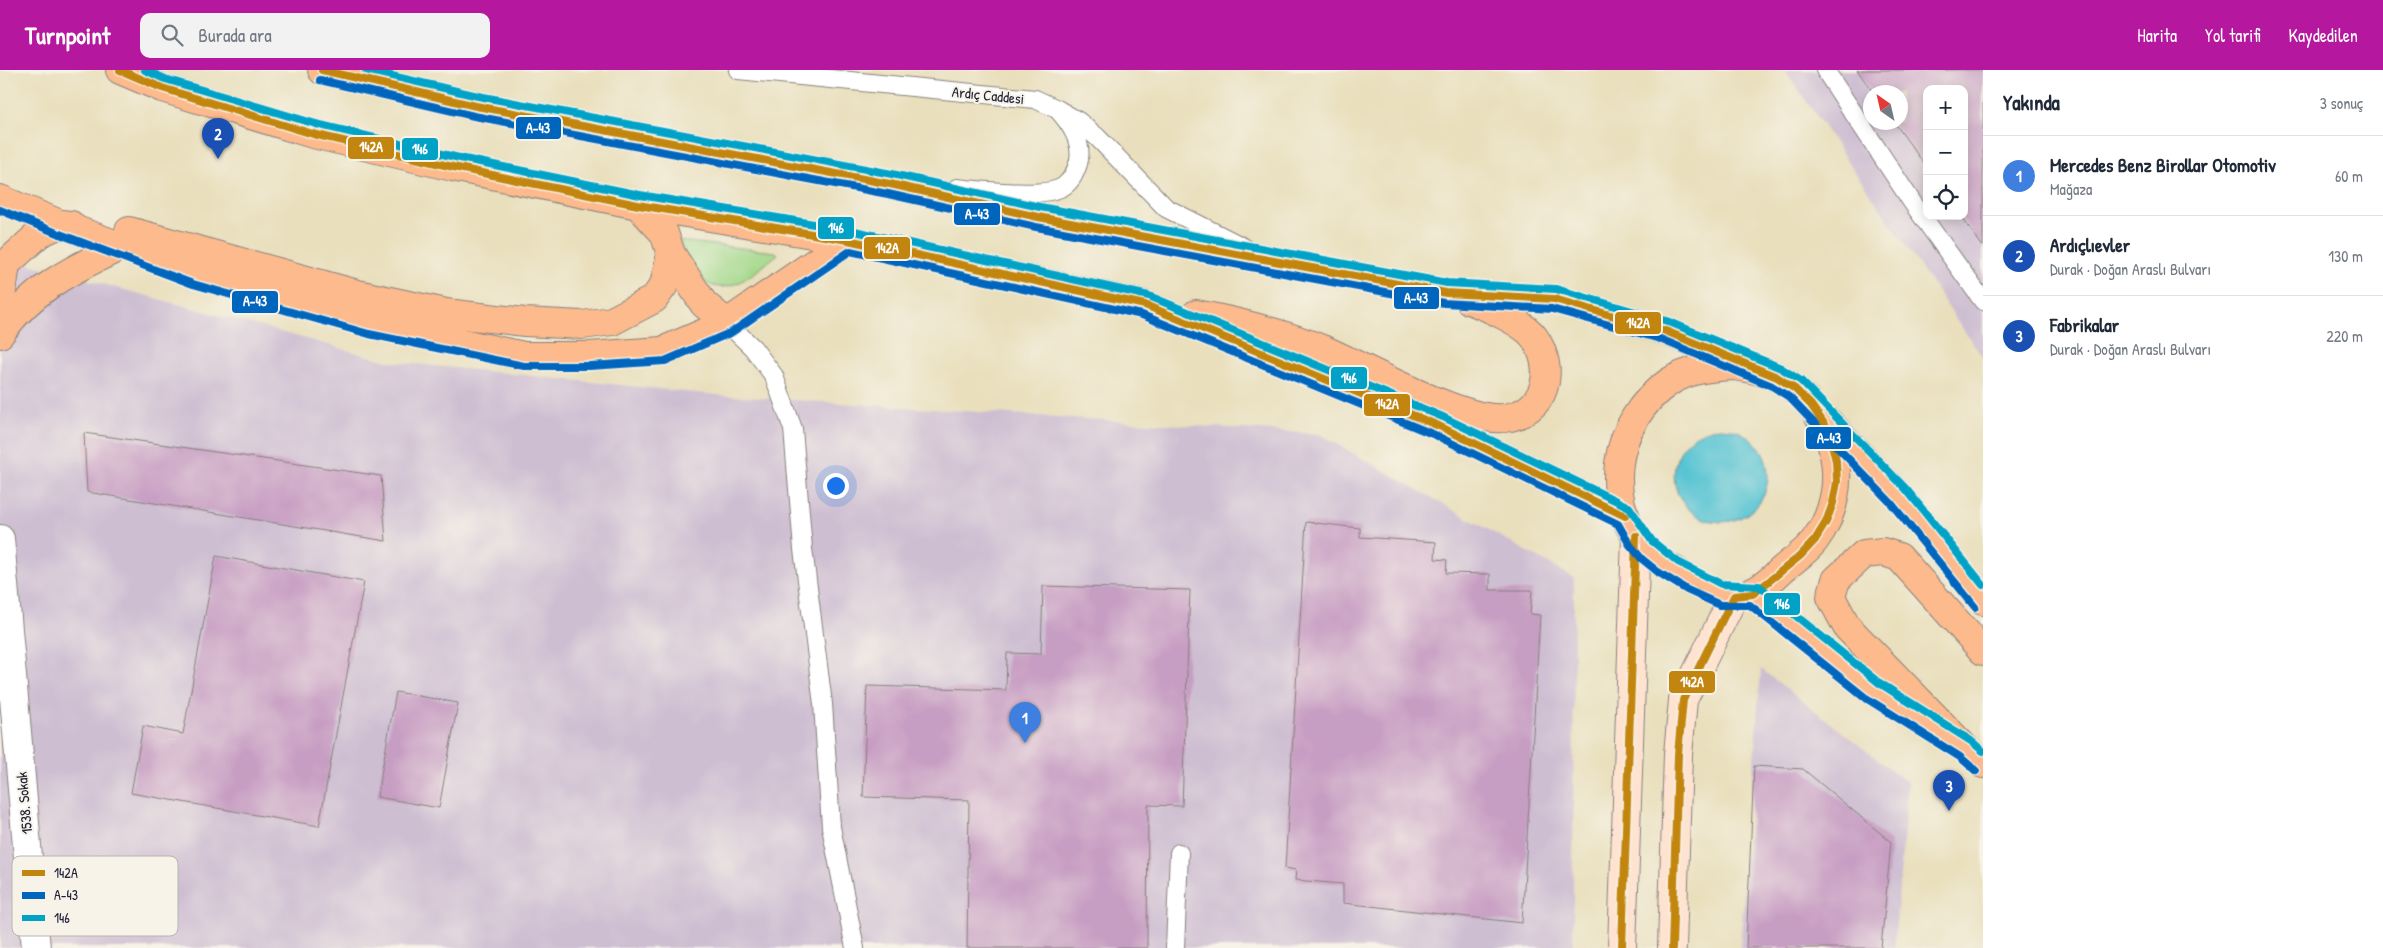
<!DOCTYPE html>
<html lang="tr">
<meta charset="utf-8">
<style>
:root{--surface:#fff;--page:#f2f2f3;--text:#1f2937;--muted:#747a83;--line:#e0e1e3;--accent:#b5179e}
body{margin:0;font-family:"Patrick Hand",sans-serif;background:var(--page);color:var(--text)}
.controls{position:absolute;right:15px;top:15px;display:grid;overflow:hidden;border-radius:10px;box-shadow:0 2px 12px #0003}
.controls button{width:45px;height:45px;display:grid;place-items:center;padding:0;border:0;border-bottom:1px solid var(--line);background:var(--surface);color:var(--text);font:25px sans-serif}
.compass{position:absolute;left:1863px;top:15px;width:45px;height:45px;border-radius:50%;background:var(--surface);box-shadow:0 2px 12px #0003;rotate:326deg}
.you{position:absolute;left:835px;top:415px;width:18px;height:18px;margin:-12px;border:4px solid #fff;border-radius:50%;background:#1a73e8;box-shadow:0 0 0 8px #1a73e833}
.badge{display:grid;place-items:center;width:32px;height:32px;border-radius:50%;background:var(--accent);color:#fff;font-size:16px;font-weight:700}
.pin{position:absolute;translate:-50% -41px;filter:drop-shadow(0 1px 2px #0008)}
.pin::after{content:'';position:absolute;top:26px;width:18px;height:15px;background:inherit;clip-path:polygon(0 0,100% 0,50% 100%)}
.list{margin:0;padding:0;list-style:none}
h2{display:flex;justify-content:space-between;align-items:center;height:65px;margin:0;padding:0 20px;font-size:21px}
h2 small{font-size:16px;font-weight:400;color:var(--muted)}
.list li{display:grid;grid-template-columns:32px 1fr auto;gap:15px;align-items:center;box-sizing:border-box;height:80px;padding:0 20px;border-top:1px solid var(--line)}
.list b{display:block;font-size:19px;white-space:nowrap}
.list p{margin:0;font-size:16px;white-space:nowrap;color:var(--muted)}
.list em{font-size:16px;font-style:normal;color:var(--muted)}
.icon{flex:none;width:28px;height:28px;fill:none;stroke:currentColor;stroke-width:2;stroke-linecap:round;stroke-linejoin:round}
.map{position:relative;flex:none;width:1983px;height:878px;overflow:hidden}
header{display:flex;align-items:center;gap:30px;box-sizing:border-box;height:70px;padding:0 25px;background:var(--accent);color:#fff}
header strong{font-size:24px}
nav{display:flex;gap:28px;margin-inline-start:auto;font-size:18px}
.search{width:350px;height:45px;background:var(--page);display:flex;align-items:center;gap:12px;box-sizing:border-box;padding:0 18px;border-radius:10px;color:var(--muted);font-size:19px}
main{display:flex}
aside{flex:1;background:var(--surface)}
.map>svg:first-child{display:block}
.industrial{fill:#cebed2;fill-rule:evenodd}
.green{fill:#a2d889;stroke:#627d62}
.water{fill:#59c4d3;stroke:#3e7387}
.building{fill:#c79ec3}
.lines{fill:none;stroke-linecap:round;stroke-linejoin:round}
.service-casing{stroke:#86807c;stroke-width:20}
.minor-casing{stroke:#86807c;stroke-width:30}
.secondary-casing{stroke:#86807c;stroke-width:30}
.primary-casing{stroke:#86807c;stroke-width:30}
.service{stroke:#fff;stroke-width:18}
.minor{stroke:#fff;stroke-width:28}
.secondary{stroke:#fee3d1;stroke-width:28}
.primary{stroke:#fcba8d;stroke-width:28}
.bus-1-casing{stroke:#f7f3e8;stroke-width:11}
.bus-2-casing{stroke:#f7f3e8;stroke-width:11}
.bus-3-casing{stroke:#f7f3e8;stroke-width:11}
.bus-1{stroke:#c2850f;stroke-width:8}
.bus-2{stroke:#0065bd;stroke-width:8}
.bus-3{stroke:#02a2c7;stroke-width:8}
.labels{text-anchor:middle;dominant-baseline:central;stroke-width:4;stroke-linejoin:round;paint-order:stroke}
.street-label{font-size:15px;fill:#22223b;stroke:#f7f3e8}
.key{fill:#f7f3e8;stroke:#b7b4b4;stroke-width:1}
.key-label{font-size:14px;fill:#22223b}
.line-badge{stroke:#f7f3e8;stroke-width:2}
.badge-label{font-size:14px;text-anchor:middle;font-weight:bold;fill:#fff}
</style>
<header>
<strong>Turnpoint</strong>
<div class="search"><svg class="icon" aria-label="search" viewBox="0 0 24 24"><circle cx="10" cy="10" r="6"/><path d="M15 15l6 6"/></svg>Burada ara</div>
<nav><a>Harita</a><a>Yol tarifi</a><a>Kaydedilen</a></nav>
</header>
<main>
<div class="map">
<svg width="1983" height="878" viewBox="0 0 1983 878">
<rect width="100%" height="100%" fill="#f7f3e8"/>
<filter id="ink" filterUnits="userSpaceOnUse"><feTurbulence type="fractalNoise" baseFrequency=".02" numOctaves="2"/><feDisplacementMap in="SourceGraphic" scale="10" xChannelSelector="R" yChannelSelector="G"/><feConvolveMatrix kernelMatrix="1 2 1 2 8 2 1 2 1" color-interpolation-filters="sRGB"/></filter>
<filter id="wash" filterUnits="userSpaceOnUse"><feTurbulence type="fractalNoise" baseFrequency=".0096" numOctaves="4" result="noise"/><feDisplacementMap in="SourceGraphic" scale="20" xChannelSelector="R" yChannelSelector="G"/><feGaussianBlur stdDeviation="1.12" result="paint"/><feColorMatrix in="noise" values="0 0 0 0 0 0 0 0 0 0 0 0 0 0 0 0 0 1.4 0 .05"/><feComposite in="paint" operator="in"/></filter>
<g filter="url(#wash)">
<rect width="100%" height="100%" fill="#e9dfbc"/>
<g class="industrial">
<path d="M1785,0H1983V288ZM1927,19H1964V146H1927ZM1870,22H1900V52H1870Z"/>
<path d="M0,186L387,291L717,325L1319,364L1574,508L1573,878H0Z"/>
<path d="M1761,599L1908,713L1894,878H1740Z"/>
</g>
<path class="green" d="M679,171L775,182L778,184C761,197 731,228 707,213C694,204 686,184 679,171Z"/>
<circle class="water" cx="1721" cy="405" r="47"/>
<g id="blocks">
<g class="building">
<path d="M1857,0H1983V177L1961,146H1964V19H1927V98L1894,52H1900V22H1873Z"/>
<path d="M84,363L381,406L386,471L87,422Z"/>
<path d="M1306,452L1360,458V467L1436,472L1435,489L1447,490L1446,503L1490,504V520H1532L1530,544L1540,545L1522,853L1343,833V814L1295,810L1296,800L1285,798Z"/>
<path d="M216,486L364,512L319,756L131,723L143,656L183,664Z"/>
<path d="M1043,516L1190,520L1182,736L1148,735L1147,878H967L969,730L863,727L867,616L1006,620L1007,583L1041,584Z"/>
<path d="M396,622L458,633L439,738L377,727Z"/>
<path d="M1754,696L1803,699L1891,772L1881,878H1746Z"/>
</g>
</g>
</g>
<g filter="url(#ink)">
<use href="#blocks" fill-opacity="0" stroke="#86807c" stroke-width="1"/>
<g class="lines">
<g class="service-casing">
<g id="service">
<path d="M738,0L1035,29L1057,39"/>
<path d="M1825,0L1912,132L1983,231"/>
<path d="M957,118C980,120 1046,129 1064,116C1072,110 1075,103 1078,94C1084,74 1070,53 1057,39L1078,51L1097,67L1166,138L1245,178"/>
<path d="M727,253L753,278L774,306L793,359L803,479L823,634L831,757L855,878"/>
<path d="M1175,878L1179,783"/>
</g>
</g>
<g class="minor-casing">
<path id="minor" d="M0,469L36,878"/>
</g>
<g class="secondary-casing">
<g id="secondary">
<path d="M1622,878L1636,466"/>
<path d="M1672,878L1678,684L1683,630L1734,526"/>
</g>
</g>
<g class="primary-casing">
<g id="primary">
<path d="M120,0L162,18L313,64L453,97L638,135L848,170L1145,235L1439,356L1625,446"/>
<path d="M322,0L476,36L890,114L1038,147L1446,223L1554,229L1663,260L1756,299"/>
<path d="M0,129L60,154L196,204L372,254L524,286H589L662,281L727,253L848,170"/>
<path d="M129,161L357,224L446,243L525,252L582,255L612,251L654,229L664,215L671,184L664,163L638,135"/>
<path d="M671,184L704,234L727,253"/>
<path d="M0,236L6,194L40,163L60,154L71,155"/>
<path d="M1196,244C1240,252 1285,264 1327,281C1366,298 1466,353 1504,348C1546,343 1557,300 1534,267C1524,253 1486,236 1469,230"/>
<path d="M0,264C31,219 74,198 122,176"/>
<path d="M1734,296C1749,298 1764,301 1778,308C1836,339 1855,417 1815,470C1806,482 1795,489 1784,498C1769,511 1757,525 1736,526C1717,526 1701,515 1684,506C1672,499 1660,492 1650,483C1598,434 1613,350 1669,312C1689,299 1711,297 1734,296Z"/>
<path d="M1827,351L1899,426L1983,531"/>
<path d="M1753,524L1872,620L1966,679L1983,694"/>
<path d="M1966,679L1847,557L1831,527L1836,510L1864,484L1883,482L1899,487L1983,581"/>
</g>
</g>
<use href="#service" class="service"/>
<use href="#minor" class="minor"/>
<use href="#secondary" class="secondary"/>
<use href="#primary" class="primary"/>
<g class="bus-1-casing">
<g id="bus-1">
<path d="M120,0L162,18L313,64L453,97L638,135L848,170L1145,235L1439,356L1625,446"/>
<path d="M322,0L476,36L890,114L1038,147L1446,223L1554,229L1663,260L1777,307L1795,319L1811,335L1823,352L1831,371L1836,391L1837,412L1833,433L1826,452L1815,470L1800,486L1753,524L1734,526L1683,630L1678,684L1672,878"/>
<path d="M1622,878L1636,466"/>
</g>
</g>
<g class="bus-2-casing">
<g id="bus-2">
<path d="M320,10L474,46L888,124L1036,157L1444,233L1552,239L1660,269L1772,316L1789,327L1891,433L1975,537"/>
<path d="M0,140L57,163L193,214L369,264L524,296H590L665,291L732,262L850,181L1142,245L1435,365L1618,454L1630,475L1642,489L1658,502L1687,520L1720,535H1750L1866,628L1960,687L1976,701"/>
</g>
</g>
<g class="bus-3-casing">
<g id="bus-3">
<path d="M145,0L165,9L316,54L455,87L640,125L850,160L1149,226L1443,347L1629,437L1652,471L1678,492L1721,514L1759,516L1878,612L1971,671L1983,681"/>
<path d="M366,0L478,26L892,104L1040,137L1447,213L1556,219L1667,251L1781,298L1801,311L1906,419L1983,515"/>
</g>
</g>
<use href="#bus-1" class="bus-1"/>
<use href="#bus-2" class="bus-2"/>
<use href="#bus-3" class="bus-3"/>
</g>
</g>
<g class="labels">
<g class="street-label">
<text transform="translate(988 25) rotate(6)">Ardıç Caddesi</text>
<text transform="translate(24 733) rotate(-95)">1538. Sokak</text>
</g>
</g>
<rect x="12" y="786" width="166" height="80" rx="8" class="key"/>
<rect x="22" y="800" width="23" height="6" fill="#c2850f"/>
<rect x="22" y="822" width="23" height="7" fill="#0065bd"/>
<rect x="22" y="845" width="23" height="6" fill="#02a2c7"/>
<g class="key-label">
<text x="54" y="808">142A</text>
<text x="54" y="830">A-43</text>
<text x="54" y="853">146</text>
</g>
<g class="line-badge">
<rect x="515" y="46" width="47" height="24" rx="5" fill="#0065bd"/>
<rect x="347" y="66" width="48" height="24" rx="5" fill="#c2850f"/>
<rect x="401" y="67" width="38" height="24" rx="5" fill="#02a2c7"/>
<rect x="953" y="132" width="48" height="24" rx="5" fill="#0065bd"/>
<rect x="817" y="146" width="38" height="24" rx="5" fill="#02a2c7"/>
<rect x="863" y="166" width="48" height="24" rx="5" fill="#c2850f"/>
<rect x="1393" y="216" width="47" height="24" rx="5" fill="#0065bd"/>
<rect x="231" y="220" width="48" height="24" rx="5" fill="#0065bd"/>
<rect x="1614" y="241" width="48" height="24" rx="5" fill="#c2850f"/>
<rect x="1330" y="296" width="38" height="24" rx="5" fill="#02a2c7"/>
<rect x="1363" y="323" width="48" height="24" rx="5" fill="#c2850f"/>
<rect x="1805" y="356" width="47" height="24" rx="5" fill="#0065bd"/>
<rect x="1763" y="522" width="38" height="24" rx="5" fill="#02a2c7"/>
<rect x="1668" y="600" width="48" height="24" rx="5" fill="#c2850f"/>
</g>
<g class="badge-label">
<text x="538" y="63">A-43</text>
<text x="371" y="82">142A</text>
<text x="420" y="84">146</text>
<text x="977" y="149">A-43</text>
<text x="836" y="163">146</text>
<text x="887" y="183">142A</text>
<text x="1416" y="233">A-43</text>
<text x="255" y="236">A-43</text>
<text x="1638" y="258">142A</text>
<text x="1349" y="313">146</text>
<text x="1387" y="339">142A</text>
<text x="1829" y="373">A-43</text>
<text x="1782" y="539">146</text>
<text x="1692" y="617">142A</text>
</g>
</svg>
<div class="controls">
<button>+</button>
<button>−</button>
<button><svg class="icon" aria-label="locate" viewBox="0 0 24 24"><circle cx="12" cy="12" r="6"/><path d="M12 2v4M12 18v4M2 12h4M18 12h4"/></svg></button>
</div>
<svg class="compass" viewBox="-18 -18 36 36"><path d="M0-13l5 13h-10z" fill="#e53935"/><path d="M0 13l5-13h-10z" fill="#747a83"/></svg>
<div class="you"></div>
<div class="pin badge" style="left:1025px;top:673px;background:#3f7fe0">1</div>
<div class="pin badge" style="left:218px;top:89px;background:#1a4fb4">2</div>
<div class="pin badge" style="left:1949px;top:741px;background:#1a4fb4">3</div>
</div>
<aside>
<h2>Yakında<small>3 sonuç</small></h2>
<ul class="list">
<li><span class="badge" style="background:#3f7fe0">1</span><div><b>Mercedes Benz Birollar Otomotiv</b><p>Mağaza</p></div><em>60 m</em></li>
<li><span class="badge" style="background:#1a4fb4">2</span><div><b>Ardıçlıevler</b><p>Durak · Doğan Araslı Bulvarı</p></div><em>130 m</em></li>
<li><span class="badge" style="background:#1a4fb4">3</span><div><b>Fabrikalar</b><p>Durak · Doğan Araslı Bulvarı</p></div><em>220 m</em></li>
</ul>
</aside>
</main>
